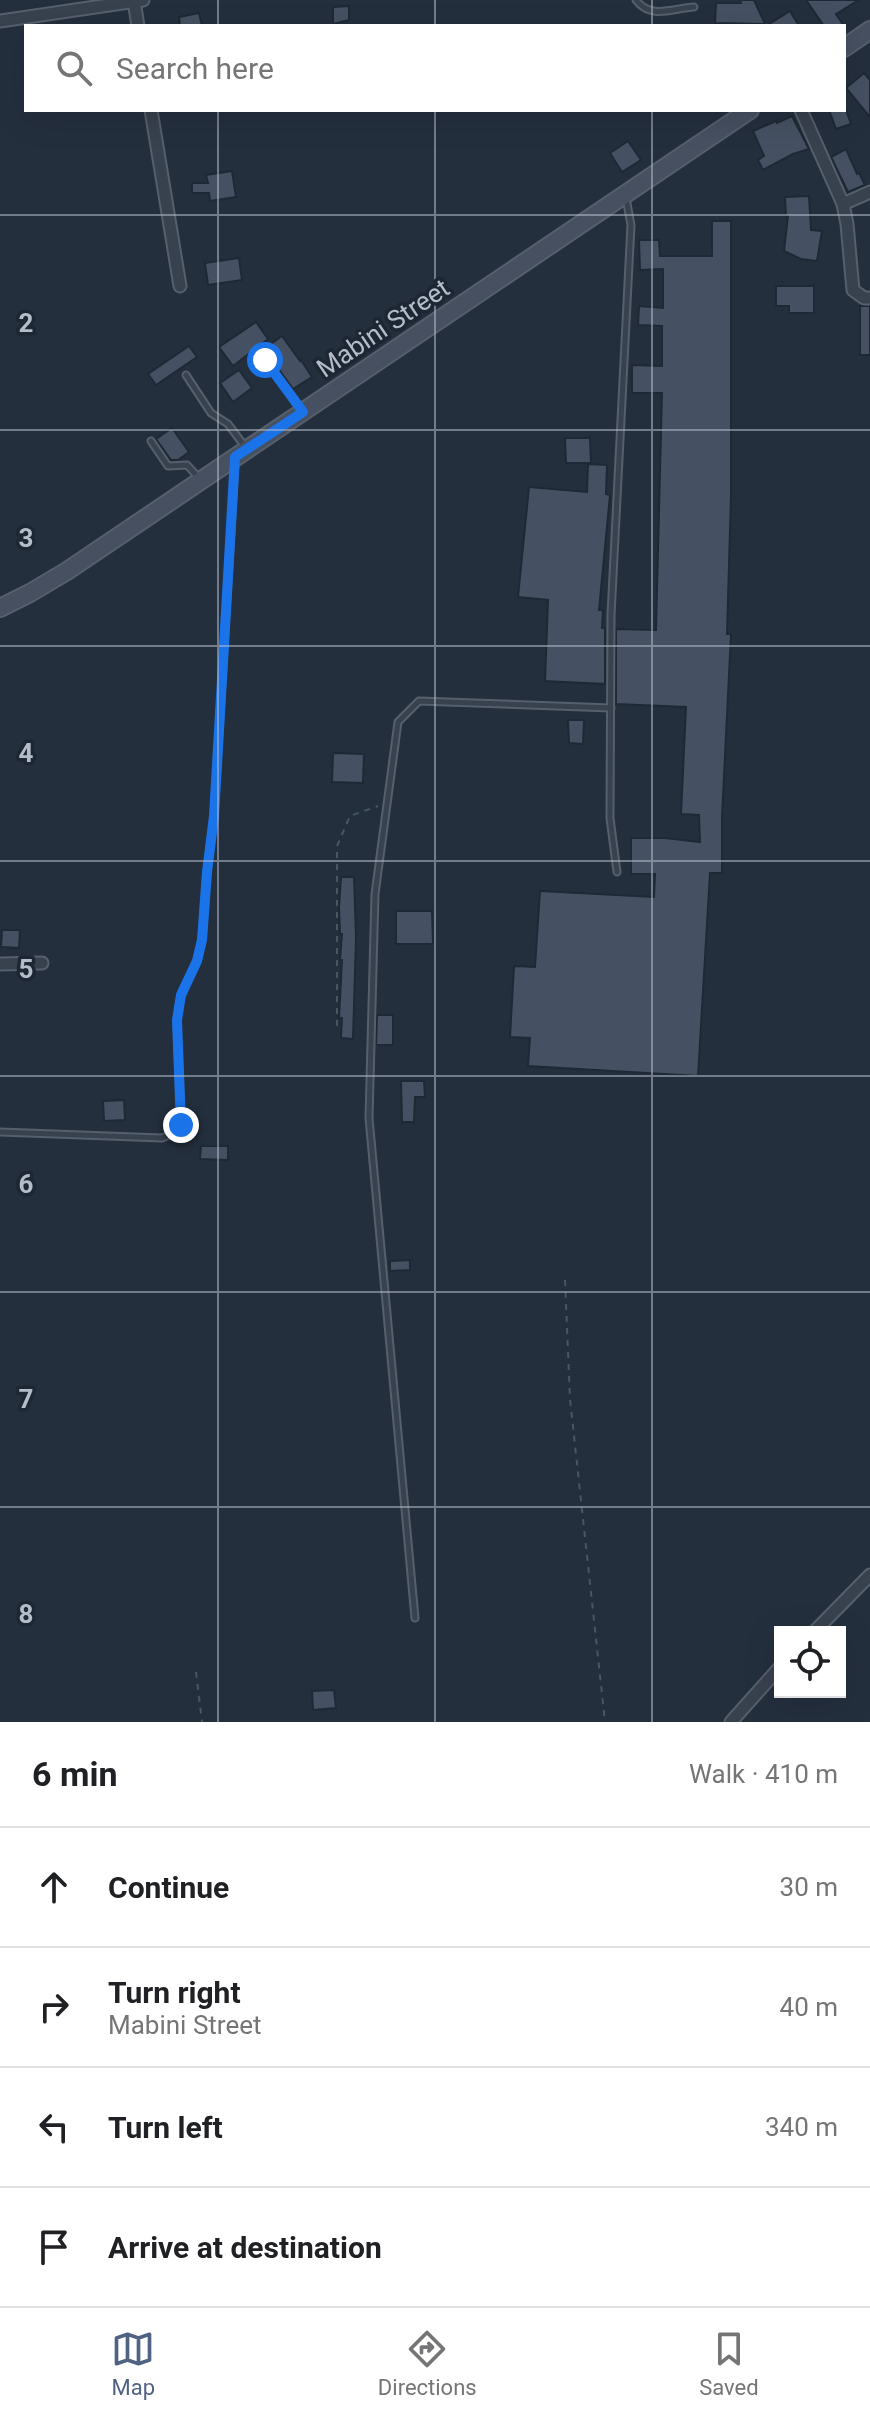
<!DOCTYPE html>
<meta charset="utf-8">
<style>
:root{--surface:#fff;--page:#f6f6f6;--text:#202124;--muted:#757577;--line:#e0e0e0;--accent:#506383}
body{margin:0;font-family:Roboto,sans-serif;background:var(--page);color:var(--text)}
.controls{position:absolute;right:24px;bottom:24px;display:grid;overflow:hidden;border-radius:0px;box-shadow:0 8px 32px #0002}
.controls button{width:72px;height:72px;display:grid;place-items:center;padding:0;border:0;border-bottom:2px solid var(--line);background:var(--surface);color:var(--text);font:40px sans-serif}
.stop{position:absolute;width:24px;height:24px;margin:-18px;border:6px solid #1a73e8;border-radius:50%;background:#fff}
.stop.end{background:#1a73e8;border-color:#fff;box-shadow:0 2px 8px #0008}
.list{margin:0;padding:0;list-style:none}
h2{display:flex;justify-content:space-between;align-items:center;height:104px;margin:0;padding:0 32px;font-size:34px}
h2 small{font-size:26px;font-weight:400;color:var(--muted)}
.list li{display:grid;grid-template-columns:52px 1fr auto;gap:24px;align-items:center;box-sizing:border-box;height:120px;padding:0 32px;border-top:2px solid var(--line)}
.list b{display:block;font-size:30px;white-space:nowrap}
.list p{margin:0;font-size:26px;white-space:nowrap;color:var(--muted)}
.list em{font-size:26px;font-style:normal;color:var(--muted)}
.icon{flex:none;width:44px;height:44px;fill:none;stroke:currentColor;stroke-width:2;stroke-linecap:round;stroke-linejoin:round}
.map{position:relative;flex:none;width:870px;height:1722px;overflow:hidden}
.search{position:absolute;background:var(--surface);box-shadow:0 8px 32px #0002;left:24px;right:24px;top:24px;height:88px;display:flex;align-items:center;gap:20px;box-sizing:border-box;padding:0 28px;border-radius:0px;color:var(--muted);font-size:30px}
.sheet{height:584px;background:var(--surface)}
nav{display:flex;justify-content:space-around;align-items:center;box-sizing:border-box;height:112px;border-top:2px solid var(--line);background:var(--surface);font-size:22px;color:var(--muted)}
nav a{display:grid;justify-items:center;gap:4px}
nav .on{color:var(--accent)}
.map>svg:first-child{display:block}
.building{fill:#455162;stroke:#1f2835;stroke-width:2}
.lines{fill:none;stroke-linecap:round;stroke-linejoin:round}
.lane-casing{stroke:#565f6c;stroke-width:9}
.street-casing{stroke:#565f6c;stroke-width:15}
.secondary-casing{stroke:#565f6c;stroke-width:20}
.path{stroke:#44595c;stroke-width:2;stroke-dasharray:6 6;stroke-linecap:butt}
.lane{stroke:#38414e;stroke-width:5}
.street{stroke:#38414e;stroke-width:11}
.secondary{stroke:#465061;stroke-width:16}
.route{stroke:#1a73e8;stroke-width:10}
.grid{fill:none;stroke:#b4bcc9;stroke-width:2;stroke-opacity:0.55}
.labels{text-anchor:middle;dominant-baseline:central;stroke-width:7;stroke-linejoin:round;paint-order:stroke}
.street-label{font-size:26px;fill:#b4bcc9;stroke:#1d2633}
.grid-label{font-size:26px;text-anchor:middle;font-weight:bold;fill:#b4bcc9;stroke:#1d2633;stroke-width:7;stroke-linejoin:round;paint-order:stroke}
</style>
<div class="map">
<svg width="870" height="1722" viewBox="0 0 870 1722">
<rect width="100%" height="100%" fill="#242f3e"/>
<g class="building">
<path d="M740,0H754L765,24L715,23L716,3H741Z"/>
<path d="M806,0H859L836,14L844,26H824Z"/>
<path d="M349,6V20L333,24V7Z"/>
<path d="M790,11L799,26H766Z"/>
<path d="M199,13L202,26H180L179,17Z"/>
<path d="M864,73L870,80V117L846,88Z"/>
<path d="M829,110H846L851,124L836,129Z"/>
<path d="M792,116L809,149L793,154L763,170L758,160L764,156L753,131L776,121L777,123Z"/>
<path d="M628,141L641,160L622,172L610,153Z"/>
<path d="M846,149L857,174L859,173L865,185L848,192L831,157Z"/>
<path d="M232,171L236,197L210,201L209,193H192V183H208L206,175Z"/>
<path d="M809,196L811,230L822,231L817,261L801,259L784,251L788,216H786L785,197Z"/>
<path d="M712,221H731V495L727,634H731L722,817V873H710L698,1076L528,1066L530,1038L510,1037L514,966L535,967L540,891L654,897L655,874H631V838H665L700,842L699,815L681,814L686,707L616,704V629L656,630L662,393H632V365L662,366V326L638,325L639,306L663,308V269L640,270L639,240H659L660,256H712Z"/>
<path d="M239,258L242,280L208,285L205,263Z"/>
<path d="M776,286H814V313H789V306H776Z"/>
<rect x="860" y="306" width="10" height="49"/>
<path d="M256,322L268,339L233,366L219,347Z"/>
<path d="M282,336L300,361L301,360L312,377L293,389L264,349Z"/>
<path d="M189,346L197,357L156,385L148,374Z"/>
<path d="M239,370L252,388L233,402L220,383Z"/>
<path d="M172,428L189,452L178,460H171L156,439Z"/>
<path d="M565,438H590L591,463H566Z"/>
<path d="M588,464L607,465L606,494L610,495L599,610H603L602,628H605V684L545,681L548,600L518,597L529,487L587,492Z"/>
<path d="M568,720H584L583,744L569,743Z"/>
<path d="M333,753L364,754L363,783L332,782Z"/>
<path d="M341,877H354L356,937L353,1039L341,1038L342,1018H339L342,960H340L342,934H340L339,908Z"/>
<path d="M396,911H432L433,944H396Z"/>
<path d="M2,930H20L19,948L1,947Z"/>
<path d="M377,1015H393V1045H376Z"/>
<path d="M401,1081H424L425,1097H415L414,1122H402Z"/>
<path d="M124,1100L125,1120L104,1121L103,1101Z"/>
<path d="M201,1146H228V1160L200,1159Z"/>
<path d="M410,1260V1270L390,1271V1261Z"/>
<path d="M334,1690L336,1708L313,1710L312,1691Z"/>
</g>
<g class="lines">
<g class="lane-casing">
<g id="lane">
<path d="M636,0C651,20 673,8 694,7"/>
<path d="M265,360L302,411"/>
<path d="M186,375L211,413L228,424L246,448"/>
<path d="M151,441L168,466L187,465L200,479"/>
<path d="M617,872L610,818L611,615L631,225L626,198"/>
<path d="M0,1132L162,1138L177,1132L181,1125L177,1020L181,995L197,961L202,940L207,872L214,816L235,463"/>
<path d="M415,1618L369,1118L375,894L398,722L419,701L611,708"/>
</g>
</g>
<g class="street-casing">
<g id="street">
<path d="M134,1L138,26"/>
<path d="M0,21L143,0"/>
<path d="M151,110L180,286"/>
<path d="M801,110L843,204L847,224L853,290L864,298H870"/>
<path d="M843,204L870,192"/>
<path d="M0,964L42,963"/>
<path d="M814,1632L870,1575"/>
<path d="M731,1722L780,1667"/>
</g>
</g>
<g class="secondary-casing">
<g id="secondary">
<path d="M844,48L870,30"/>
<path d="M0,608L30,593L67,571L750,110"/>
</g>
</g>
<g class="path">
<path d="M337,1026V846L350,816L378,806"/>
<path d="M565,1280L570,1399L605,1722"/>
<path d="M196,1672L202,1722"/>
</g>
<use href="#lane" class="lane"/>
<use href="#street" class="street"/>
<use href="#secondary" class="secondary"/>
</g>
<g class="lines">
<path class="route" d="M181,1125L177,1020L181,995L197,961L202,940L207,872L214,816L235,457L303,412L265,360"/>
</g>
<path class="grid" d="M218,0V26M435,0V26M652,0V26M218,110V1722M435,110V1722M652,110V1722M0,215H870M0,430H870M0,646H870M0,861H870M0,1076H870M0,1292H870M0,1507H870"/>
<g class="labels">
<g class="street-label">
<text transform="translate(383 328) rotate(-34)">Mabini Street</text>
</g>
</g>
<g class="grid-label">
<text x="26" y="332">2</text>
<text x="26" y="547">3</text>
<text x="26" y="762">4</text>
<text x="26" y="978">5</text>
<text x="26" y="1193">6</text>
<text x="26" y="1408">7</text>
<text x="26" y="1623">8</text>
</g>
</svg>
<div class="controls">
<button><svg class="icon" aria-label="locate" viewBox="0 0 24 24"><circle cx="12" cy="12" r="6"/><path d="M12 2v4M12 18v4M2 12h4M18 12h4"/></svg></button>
</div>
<div class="stop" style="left:265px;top:360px"></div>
<div class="stop end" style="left:181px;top:1125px"></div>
<div class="search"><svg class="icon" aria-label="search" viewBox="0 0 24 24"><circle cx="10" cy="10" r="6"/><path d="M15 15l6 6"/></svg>Search here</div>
</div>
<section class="sheet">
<h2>6 min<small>Walk · 410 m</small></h2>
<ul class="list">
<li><svg class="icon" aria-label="ahead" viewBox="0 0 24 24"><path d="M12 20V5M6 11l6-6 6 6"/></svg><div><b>Continue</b></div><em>30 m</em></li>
<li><svg class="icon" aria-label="right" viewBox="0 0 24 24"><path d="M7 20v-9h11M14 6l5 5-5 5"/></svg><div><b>Turn right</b><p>Mabini Street</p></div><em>40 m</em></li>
<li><svg class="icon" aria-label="left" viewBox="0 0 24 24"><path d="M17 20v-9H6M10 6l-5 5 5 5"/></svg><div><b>Turn left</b></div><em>340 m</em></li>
<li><svg class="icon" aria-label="arrive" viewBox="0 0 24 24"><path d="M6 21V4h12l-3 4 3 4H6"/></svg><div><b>Arrive at destination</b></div></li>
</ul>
</section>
<nav>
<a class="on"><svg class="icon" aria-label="map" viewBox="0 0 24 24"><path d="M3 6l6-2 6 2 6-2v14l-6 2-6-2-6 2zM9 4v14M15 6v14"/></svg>Map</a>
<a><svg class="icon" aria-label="directions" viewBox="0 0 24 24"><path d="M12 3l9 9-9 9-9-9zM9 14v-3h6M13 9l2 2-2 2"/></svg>Directions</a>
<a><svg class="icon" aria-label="saved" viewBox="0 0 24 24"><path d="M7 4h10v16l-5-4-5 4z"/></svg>Saved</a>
</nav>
